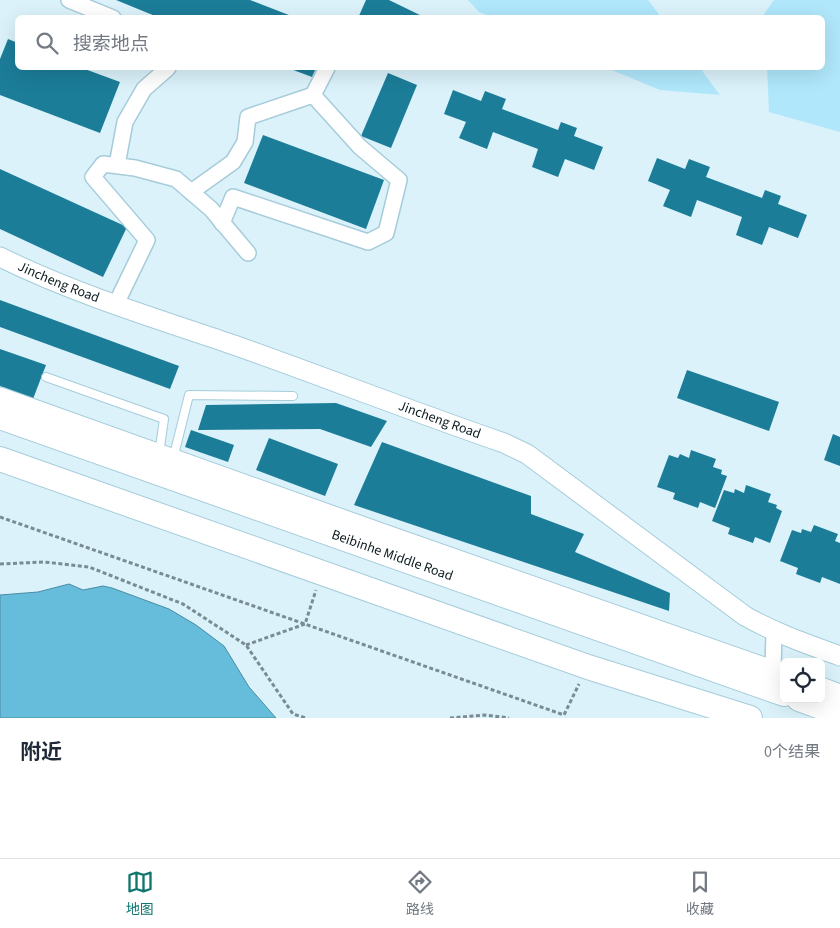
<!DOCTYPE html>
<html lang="zh">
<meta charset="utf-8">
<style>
:root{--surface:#fff;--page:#f2f2f3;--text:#1f2937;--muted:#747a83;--line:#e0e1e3;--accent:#0f766e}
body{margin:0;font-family:"Source Sans 3","Noto Sans SC",sans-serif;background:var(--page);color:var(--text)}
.controls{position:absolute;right:15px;bottom:15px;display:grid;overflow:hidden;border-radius:8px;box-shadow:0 5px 20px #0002}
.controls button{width:45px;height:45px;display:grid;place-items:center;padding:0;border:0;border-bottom:1px solid var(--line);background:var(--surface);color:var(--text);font:25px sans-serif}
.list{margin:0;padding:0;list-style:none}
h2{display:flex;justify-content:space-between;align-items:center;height:65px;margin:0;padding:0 20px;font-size:21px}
h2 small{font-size:16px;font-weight:400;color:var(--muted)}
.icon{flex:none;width:28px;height:28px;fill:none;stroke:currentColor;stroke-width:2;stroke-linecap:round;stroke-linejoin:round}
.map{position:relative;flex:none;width:840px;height:718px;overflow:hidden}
.search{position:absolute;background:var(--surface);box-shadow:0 5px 20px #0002;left:15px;right:15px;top:15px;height:55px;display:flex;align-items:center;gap:12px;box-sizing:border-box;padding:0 18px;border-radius:8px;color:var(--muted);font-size:19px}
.sheet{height:140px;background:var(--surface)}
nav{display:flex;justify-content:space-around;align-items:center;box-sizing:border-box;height:70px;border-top:1px solid var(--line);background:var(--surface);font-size:14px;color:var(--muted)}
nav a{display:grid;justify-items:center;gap:2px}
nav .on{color:var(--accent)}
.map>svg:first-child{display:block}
.green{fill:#b0e7fb}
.water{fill:#65bddb;stroke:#4a8ca3}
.building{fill:#1c7d99}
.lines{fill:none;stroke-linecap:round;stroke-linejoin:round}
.service-casing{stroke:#a6ccda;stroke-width:10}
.minor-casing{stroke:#a6ccda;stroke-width:18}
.tertiary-casing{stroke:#a6ccda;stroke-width:21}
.primary-casing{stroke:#a6ccda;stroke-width:26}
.path{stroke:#798b93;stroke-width:3;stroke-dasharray:4 2.5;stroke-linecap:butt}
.service{stroke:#fff;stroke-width:8}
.minor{stroke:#fff;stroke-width:15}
.tertiary{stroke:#fff;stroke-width:19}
.primary{stroke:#fff;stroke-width:24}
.labels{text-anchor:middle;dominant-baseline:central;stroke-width:4;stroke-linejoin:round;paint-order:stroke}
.street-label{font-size:14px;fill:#0c1a1f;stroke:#dbf2fb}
</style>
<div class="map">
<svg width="840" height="718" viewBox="0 0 840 718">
<rect width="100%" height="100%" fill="#dbf2fb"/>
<g class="green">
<path d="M468,0H648L661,17H491L479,12Z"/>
<path d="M774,0H840V132L769,112L767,68H822V18L764,17V14Z"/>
<path d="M607,68H700L720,95L660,90Z"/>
</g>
<path class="water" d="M69,584L83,590L103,586L112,588L169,609L196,625L224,646L249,687L276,718H0V595L38,592Z"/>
<g class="building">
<path d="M116,0H250L294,17L160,18Z"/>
<path d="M366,0H389L426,18H358Z"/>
<path d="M8,39L18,43V68H82L120,82L100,133L0,95V59Z"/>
<path d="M288,68H316L312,77Z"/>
<path d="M388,73L417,85L391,148L361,136Z"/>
<path d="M453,90L481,101L485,91L506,99L502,109L558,130L561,122L577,128L574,136L603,147L594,170L565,159L558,177L532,167L538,149L493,132L487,149L459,138L466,122L444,114Z"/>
<path d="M263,135L384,180L366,229L244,183Z"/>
<path d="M657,158L685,169L689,159L710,167L706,177L762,198L765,190L781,196L778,204L807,215L798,238L769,227L762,245L736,235L742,217L697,200L691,217L663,206L670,190L648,181Z"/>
<path d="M0,169L127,227L103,277L0,229Z"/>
<path d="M0,300L179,366L170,389L0,327Z"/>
<path d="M0,349L46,365L33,399L0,386Z"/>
<path d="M687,370L779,402L769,431L677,398Z"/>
<path d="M336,403L387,421L371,447L320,429L198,430L206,405Z"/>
<path d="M191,430L234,445L228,462L185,447Z"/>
<path d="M833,434L840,437V466L824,460Z"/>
<path d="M269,438L338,464L325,496L256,470Z"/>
<path d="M382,442L531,496V514L584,534L575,552L670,593L669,611L354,505Z"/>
<path d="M691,450L716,459L713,467L722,470L721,474L727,476L715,508L700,502L698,508L673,499L675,493L657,487L669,455L678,458L680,454L689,458Z"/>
<path d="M746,485L771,494L768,502L777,505L776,508L782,511L770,543L755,537L753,543L728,534L730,528L712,521L724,490L734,493L735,489L744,493Z"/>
<path d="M814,525L838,534L835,541L840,543V584L822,577L820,583L796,574L798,568L780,561L792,530L801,533L802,529L811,532Z"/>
</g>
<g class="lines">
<g class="service-casing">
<g id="service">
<path d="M46,377L164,419L159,454"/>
<path d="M173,459L189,395L293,396"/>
</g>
</g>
<g class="minor-casing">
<g id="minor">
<path d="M69,0L113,18"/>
<path d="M117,165L125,122L144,89L168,68"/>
<path d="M191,192L233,162L245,142L248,117L313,95"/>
<path d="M222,223L233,197L368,242L386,233L399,180L360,147L313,95L327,68"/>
<path d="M116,304L147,240L93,177L103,164L135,168L176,179L211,209L248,253"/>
<path d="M773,670L774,631"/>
</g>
</g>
<g class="tertiary-casing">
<g id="tertiary">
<path id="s1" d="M0,257C75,294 155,318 234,345C324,377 414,412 504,443L527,454L745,616C775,633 807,644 840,656"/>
<path d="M0,397L384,534L784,674"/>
<path d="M821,687L840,694"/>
</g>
</g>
<g class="primary-casing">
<g id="primary">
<path id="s2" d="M0,417L784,694"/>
<path d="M0,459L588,667L750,718"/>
<path d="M799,699L840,714"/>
</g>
</g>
<g class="path">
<path d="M0,517L564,715L579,684"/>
<path d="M0,564L44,562L89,567L183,604L246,645L293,714L306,718"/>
<path d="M246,645L305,624L316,590"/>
<path d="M450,718L485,715L509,718"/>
</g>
<use href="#service" class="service"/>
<use href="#minor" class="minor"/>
<use href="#tertiary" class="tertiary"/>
<use href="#primary" class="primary"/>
</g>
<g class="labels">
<g class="street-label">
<text stroke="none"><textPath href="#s1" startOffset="64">Jincheng Road</textPath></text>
<text stroke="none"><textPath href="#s1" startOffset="469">Jincheng Road</textPath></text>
<text stroke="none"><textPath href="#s2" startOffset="416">Beibinhe Middle Road</textPath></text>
</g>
</g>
</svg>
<div class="controls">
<button><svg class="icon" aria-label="locate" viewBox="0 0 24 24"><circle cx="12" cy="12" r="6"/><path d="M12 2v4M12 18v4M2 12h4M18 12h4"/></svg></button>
</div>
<div class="search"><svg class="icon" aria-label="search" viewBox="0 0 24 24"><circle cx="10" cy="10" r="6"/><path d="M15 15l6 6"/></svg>搜索地点</div>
</div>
<section class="sheet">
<h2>附近<small>0个结果</small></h2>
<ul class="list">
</ul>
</section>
<nav>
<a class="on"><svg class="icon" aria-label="map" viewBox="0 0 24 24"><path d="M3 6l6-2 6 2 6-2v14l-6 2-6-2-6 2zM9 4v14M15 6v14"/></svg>地图</a>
<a><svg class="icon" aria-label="directions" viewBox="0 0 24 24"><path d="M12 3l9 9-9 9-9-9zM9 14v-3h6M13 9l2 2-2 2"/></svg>路线</a>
<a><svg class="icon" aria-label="saved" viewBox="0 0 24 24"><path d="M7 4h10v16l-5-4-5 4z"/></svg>收藏</a>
</nav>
